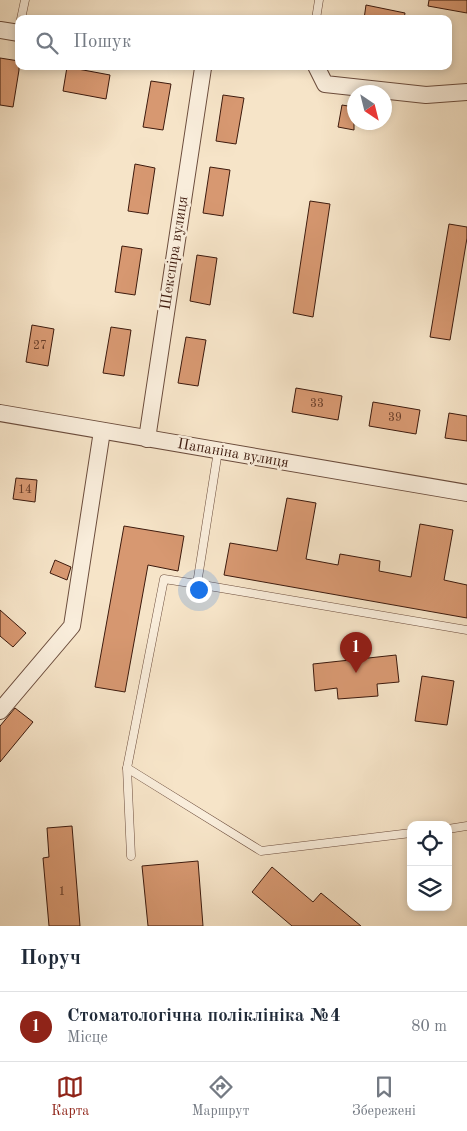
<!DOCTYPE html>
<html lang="uk">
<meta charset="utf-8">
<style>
:root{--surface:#fff;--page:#f2f2f3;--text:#1f2937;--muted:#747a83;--line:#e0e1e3;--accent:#8f2418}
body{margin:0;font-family:"Old Standard TT",serif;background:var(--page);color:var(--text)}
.controls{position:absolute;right:15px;bottom:15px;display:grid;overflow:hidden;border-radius:10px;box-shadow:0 2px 8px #0003}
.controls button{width:45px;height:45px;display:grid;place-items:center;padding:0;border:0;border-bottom:1px solid var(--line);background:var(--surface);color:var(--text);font:25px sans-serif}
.compass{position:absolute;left:347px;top:85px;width:45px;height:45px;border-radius:50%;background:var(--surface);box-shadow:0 2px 8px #0003;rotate:145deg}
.you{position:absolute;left:198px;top:589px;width:18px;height:18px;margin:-12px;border:4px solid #fff;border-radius:50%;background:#1a73e8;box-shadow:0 0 0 8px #1a73e833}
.badge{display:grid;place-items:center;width:32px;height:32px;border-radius:50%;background:var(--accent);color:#fff;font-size:16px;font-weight:700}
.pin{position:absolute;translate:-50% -41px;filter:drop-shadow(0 1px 2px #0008)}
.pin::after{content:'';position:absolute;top:26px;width:18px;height:15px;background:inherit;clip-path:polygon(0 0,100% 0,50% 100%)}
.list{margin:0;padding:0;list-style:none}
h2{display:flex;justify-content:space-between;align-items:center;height:65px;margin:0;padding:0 20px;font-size:21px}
h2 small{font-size:16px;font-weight:400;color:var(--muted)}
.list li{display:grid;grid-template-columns:32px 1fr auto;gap:15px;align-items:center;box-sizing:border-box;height:70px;padding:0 20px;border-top:1px solid var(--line)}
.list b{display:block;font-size:19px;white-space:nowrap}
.list p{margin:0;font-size:16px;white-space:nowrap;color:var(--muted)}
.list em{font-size:16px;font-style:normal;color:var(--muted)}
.icon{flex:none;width:28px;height:28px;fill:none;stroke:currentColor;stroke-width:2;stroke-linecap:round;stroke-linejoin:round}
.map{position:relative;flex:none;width:467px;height:926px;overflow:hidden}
.search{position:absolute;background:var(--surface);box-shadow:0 2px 8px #0003;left:15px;right:15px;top:15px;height:55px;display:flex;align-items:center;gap:12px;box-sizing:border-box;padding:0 18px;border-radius:10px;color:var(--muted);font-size:19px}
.sheet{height:135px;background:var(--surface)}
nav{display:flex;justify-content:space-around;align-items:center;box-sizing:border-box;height:70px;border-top:1px solid var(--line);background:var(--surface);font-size:14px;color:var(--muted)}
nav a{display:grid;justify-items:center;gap:2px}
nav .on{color:var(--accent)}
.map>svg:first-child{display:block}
.building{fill:#d79871;stroke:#3d1a0d}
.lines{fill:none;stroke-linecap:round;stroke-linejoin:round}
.lane-casing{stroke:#6b4c3c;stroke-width:9}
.street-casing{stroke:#6b4c3c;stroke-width:18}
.lane{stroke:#f9eddb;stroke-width:8}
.street{stroke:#f9eddb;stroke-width:16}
.labels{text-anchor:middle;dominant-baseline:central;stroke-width:5;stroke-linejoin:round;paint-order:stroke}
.number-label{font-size:12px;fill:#643a26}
.street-label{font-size:15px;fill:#3d1a0d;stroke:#f9eddb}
</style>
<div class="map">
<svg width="467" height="926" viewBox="0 0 467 926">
<rect width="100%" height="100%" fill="#f6e4c8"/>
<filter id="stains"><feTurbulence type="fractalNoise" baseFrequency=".004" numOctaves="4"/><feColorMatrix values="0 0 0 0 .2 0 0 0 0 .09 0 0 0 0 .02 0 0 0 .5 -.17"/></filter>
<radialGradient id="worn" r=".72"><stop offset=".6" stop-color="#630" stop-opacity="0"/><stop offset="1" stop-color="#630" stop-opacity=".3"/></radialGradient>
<g class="building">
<path d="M429,0H467V13L428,6Z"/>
<path d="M366,5L405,13L404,19H364Z"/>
<path d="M0,58L19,61V70L13,107L0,105Z"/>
<path d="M67,67L110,75L106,99L63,91Z"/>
<path d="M151,81L171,84L163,130L143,127Z"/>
<path d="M223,95L244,98L236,144L216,141Z"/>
<path d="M342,105L354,107V130L338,127Z"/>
<path d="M135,164L155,168L148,214L128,211Z"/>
<path d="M210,167L230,170L223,216L203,213Z"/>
<path d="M310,201L330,204L313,317L293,313Z"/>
<path d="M449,224L467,227V238L450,340L430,337Z"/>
<path d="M122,246L142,249L135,295L115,292Z"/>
<path d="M197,255L217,258L210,305L190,301Z"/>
<path d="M32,325L54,329L48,366L26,362Z"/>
<path d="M111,327L131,330L124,376L103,373Z"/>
<path d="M186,337L206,340L198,386L178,383Z"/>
<path d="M296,388L342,396L338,420L292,412Z"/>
<path d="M373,402L420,410L416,434L369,426Z"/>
<path d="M449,413L467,416V441L445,438Z"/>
<path d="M16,478L37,480L35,502L13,499Z"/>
<path d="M287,498L316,503L306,559L338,565L340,554L380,561L379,571L411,577L420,524L453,530L444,580L467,585V618L224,575L230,543L277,551Z"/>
<path d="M124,526L184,536L178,571L148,565L125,692L95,687Z"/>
<path d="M55,560L71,567L67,580L50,573Z"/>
<path d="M0,610L26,633L13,647L0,636Z"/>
<path d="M396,655L399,682L377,684L378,696L338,699L337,688L315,691L313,664Z"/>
<path d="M422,676L454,681L447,725L415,721Z"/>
<path d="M15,708L33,722L0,762V726Z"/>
<path d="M72,826L80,926H49L43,858L49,857L47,828Z"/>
<path d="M198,861L203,926H148L142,866Z"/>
<path d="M272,867L313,902L321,893L361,926H292L252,892Z"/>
</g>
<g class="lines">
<g class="lane-casing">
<g id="lane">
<path d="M21,19L25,0"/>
<path d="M316,19L319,0"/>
<path d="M218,451L197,584L467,630"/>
<path d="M127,768L261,851L411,833"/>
<path d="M448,829L467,826"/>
<path d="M131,856L127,768L164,579L197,584"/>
</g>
</g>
<g class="street-casing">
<g id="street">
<path d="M0,30L19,33"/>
<path d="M316,66L325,84L426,95L467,92"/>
<path d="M0,413L467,493"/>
<path d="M147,439L203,68L204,66"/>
<path d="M0,711L72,626L102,431"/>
</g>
</g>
<use href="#lane" class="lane"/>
<use href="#street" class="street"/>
</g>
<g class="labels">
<g class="number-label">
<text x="40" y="346">27</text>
<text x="317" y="404">33</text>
<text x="395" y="418">39</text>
<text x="25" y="490">14</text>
<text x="62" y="892">1</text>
</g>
<g class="street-label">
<text transform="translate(175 253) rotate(-81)">Шекспіра вулиця</text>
<text transform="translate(233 454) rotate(10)">Папаніна вулиця</text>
</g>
</g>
<rect width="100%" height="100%" filter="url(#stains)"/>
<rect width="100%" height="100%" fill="url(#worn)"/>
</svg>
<div class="controls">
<button><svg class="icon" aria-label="locate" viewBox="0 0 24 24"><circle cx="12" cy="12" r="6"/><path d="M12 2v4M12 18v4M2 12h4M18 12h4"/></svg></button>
<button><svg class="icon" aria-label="layers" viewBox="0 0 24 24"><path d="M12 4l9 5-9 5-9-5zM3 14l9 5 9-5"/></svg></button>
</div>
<svg class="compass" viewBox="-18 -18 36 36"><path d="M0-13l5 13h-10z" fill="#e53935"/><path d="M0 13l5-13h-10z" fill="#747a83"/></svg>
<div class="you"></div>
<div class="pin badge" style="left:356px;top:673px">1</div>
<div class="search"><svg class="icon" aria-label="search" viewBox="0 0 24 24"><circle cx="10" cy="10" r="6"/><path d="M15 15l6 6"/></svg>Пошук</div>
</div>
<section class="sheet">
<h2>Поруч<small></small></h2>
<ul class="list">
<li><span class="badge">1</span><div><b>Стоматологічна поліклініка №4</b><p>Місце</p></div><em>80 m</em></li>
</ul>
</section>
<nav>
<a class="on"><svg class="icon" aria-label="map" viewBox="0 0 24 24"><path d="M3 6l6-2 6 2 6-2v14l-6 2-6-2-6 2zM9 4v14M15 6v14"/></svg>Карта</a>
<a><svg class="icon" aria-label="directions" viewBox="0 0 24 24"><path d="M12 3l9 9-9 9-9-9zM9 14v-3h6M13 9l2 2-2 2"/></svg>Маршрут</a>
<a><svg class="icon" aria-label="saved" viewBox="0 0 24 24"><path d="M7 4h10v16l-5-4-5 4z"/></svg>Збережені</a>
</nav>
